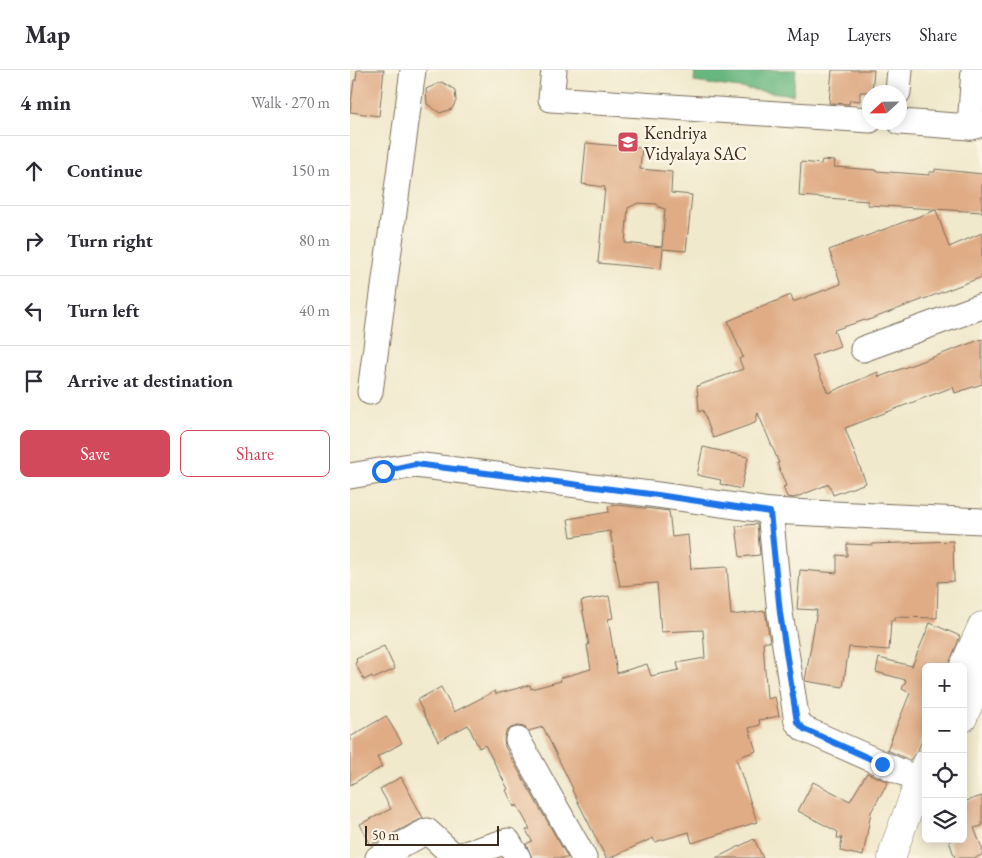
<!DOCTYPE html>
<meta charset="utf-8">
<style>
:root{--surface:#fff;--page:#f7f7f7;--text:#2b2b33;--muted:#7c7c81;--line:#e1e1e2;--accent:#d1495b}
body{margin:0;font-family:"EB Garamond",serif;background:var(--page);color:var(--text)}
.controls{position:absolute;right:15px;bottom:15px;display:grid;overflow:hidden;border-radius:8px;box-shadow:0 2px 12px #0003}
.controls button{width:45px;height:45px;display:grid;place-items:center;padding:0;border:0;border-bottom:1px solid var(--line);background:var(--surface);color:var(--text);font:25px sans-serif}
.compass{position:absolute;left:512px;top:15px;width:45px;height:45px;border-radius:50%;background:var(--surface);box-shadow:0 2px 12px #0003;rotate:248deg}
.scale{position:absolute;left:15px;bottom:12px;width:134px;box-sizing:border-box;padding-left:5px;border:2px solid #3b2a1e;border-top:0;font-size:14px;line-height:18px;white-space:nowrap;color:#3b2a1e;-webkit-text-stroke:4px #fcf5e5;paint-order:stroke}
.stop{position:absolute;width:15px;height:15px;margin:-11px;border:4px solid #1a73e8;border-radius:50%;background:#fff}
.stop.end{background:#1a73e8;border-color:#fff;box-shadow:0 1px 5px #0008}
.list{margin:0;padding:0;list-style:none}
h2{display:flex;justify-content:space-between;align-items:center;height:65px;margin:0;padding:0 20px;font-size:21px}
h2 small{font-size:16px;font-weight:400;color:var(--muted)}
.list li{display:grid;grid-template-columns:32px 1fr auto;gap:15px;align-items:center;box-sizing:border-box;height:70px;padding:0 20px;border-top:1px solid var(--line)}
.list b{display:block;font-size:19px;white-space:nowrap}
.list em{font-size:16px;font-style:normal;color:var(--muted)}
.actions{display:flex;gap:10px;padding:15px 20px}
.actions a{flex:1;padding:11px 0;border:1px solid var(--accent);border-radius:8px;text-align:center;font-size:18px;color:var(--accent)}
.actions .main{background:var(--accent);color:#fff}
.icon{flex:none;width:28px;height:28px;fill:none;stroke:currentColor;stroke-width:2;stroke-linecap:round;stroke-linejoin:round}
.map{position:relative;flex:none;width:632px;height:788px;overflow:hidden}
header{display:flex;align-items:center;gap:30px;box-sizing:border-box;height:70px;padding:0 25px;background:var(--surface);border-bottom:1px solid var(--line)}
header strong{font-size:24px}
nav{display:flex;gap:28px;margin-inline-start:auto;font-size:18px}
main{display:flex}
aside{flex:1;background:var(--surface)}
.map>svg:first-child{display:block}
.forest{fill:#69b780;stroke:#52704f}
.building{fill:#dfac85;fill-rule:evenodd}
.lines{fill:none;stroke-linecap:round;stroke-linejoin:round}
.minor-casing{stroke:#7a6d5b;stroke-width:27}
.major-casing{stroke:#7a6d5b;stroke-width:29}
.minor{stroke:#fff;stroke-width:25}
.major{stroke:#fff;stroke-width:28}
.route{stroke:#1a73e8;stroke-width:6}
.labels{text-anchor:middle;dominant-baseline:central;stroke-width:5;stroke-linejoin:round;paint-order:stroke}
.poi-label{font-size:18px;fill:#3b2a1e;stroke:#fcf5e5;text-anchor:start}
</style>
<header>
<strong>Map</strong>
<nav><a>Map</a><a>Layers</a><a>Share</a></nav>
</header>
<main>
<aside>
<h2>4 min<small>Walk · 270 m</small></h2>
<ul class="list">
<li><svg class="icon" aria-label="ahead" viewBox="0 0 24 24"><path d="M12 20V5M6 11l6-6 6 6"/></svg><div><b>Continue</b></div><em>150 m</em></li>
<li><svg class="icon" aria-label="right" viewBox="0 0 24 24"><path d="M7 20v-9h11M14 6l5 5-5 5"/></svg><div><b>Turn right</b></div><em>80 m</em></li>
<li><svg class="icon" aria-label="left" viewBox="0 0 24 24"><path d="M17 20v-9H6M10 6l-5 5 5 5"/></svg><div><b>Turn left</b></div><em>40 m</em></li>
<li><svg class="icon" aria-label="arrive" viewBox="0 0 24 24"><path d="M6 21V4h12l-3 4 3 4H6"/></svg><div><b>Arrive at destination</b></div></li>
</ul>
<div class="actions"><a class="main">Save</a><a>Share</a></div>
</aside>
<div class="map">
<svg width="632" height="788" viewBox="0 0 632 788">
<rect width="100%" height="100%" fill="#fcf5e5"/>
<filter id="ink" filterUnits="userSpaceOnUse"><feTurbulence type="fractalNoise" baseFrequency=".02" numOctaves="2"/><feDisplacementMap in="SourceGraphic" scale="10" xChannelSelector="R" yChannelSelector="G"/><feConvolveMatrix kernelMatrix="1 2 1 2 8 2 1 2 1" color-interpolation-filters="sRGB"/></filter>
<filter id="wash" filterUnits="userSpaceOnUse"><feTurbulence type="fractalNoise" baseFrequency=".0096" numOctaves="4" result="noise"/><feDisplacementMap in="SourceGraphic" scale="20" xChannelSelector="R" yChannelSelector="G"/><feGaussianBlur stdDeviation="1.12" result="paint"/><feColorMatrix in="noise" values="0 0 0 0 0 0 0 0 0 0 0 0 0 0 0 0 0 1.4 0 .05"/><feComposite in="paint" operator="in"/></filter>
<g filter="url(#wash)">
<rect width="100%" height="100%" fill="#f0e9cc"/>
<path class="forest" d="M345,0H446L443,25L344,12Z"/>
<g id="blocks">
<g class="building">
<path d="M7,0H34L29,46L0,42L4,10H6Z"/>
<path d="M482,0H524L522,22H510V31L500,30L499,34L479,33Z"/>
<path d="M92,12L105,20L106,31L102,39L90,43L77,34L76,19Z"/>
<path d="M236,73L292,78L290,99L322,102L321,123L342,125L336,181L313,179L311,199L248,193L255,117L232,114ZM288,133L307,134L309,137L315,139L312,177L275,173L278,138Z"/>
<path d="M472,90L485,91L484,97L526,100V101L579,105V102H585V99L632,104V142L518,135V131L449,126L451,92L471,94Z"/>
<path d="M586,140L599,177L632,163V207L516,251L515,250L484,260L490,276L462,286L478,323L528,302L529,307L632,269V314L605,323L603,317L495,358L516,413L483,425L479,414L444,428L437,427L433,417L436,416L427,393H429L408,343L405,353L363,368L353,340L349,342L347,316L393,299L389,289L393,287L378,251L441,225L443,232L491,214L479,180Z"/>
<path d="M353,377L398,387L391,419L370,414L371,410L347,405Z"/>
<path d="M268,435L319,441L322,467L338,465L341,499L377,497L381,545L415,541L420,572H413L417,629L425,627L429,646L409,650L410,655L399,658L406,681L386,688L407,752L342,773L339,762L305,772L303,768L260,788H256L222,720L223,719L193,657L178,661L175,657L168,656L161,658L156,662L154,669L155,677L218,788H182L176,774L182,771L176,760L180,759L167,735L164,737L156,720L158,719L135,675L129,678L118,655L88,671L67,630L91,617L104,642L145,621L146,624L180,615L181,619L211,611L210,608L241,599L237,575H239L231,531L259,526L263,548L258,549L267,603L297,594L301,606L329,600L327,593L355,588L353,560L311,562L307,513L270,516L260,461L221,467L218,449L259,442L258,436Z"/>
<path d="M407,454L410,485L390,487L386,456Z"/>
<path d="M603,471L604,511L588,512L587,548L545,547V550H541L539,580L499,577L493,617L455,611L467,540L447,539L450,500L487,503V485L497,486V474L523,475V474Z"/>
<path d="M580,553L610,566L598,597H576V661L568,680L560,690L537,680L560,623L552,619L556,610L526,602L529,588L562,596Z"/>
<path d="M34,576L45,599L23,609L22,606L14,610L5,593L7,592L6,589Z"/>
<path d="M36,646L52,673L27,687L32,697L0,715V667Z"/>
<path d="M517,703L538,712L521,742L513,786L490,781L492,768H487L488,762L448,741L463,712L500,731Z"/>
<path d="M51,707L73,748L20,775L10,754L41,739L30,719Z"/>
<path d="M632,726V756L624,758L632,778V785L625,788H605L599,771L604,769H613V732Z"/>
<path d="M404,769L413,788H366Z"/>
</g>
</g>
</g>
<g filter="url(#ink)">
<use href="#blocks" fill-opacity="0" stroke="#7a6d5b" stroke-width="1"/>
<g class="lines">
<g class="minor-casing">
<g id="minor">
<path d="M204,0L201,29L520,50"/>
<path d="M548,22L550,0"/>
<path d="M550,52L620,57L632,54"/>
<path d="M620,57L624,0"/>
<path d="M513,279L632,236"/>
<path d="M20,322L63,0"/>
<path d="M0,406L65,395L308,425L420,441L632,451"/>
<path d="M420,441L430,543L447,652L454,659L569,710"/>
<path d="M168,670L234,788"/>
<path d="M28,788L77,761L105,787L158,771L168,788"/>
</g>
</g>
<g class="major-casing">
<g id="major">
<path d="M613,598L632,556"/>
<path d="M613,648L632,602"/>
<path d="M542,788L545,776L576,693"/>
</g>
</g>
<use href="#minor" class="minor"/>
<use href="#major" class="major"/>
</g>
</g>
<g class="lines" filter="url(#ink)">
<path class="route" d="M33,401L65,394L308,425L420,442L430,543L447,652L454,659L532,694"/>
</g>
<defs>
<g id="school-square" transform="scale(1.125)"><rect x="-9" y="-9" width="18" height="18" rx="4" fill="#d1495b" stroke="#fcf5e5"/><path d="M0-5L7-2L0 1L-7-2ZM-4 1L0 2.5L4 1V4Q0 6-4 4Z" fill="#fff"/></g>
</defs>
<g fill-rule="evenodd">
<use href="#school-square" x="278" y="72"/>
</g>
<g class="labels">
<g class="poi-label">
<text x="294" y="62">Kendriya<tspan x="294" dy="21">Vidyalaya SAC</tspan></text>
</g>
</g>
</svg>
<div class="controls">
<button>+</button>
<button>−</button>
<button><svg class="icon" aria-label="locate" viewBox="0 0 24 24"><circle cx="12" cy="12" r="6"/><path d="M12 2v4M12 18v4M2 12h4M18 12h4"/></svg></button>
<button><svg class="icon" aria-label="layers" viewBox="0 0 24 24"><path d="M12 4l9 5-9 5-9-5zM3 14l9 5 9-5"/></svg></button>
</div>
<svg class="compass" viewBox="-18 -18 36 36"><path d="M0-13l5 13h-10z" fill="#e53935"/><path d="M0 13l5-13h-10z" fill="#7c7c81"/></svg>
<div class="scale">50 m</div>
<div class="stop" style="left:33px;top:401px"></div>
<div class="stop end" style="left:532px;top:694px"></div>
</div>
</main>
